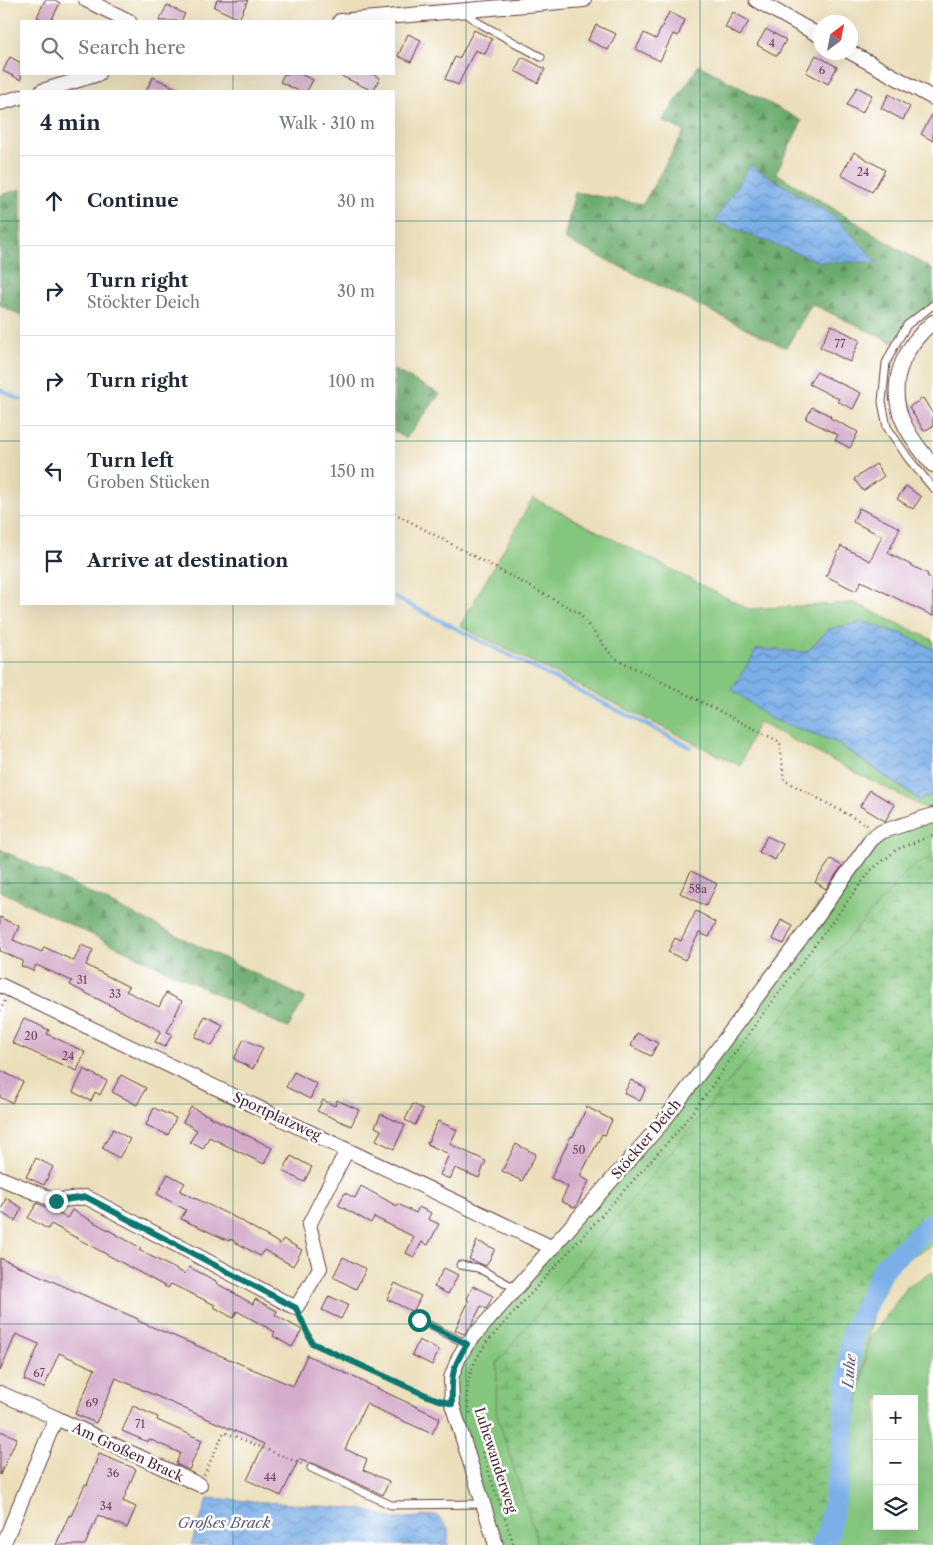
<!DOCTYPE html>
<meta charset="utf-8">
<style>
:root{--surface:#fff;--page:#f6f6f7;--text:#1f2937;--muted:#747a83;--line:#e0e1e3}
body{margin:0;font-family:"Libre Caslon Text",serif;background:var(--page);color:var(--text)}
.controls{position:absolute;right:15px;bottom:15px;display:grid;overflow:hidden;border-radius:0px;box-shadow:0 5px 20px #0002}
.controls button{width:45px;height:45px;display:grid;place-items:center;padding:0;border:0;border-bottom:1px solid var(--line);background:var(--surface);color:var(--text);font:25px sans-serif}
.compass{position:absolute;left:813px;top:15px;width:45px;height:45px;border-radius:50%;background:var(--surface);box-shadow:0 5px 20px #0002;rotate:32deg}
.stop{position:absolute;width:15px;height:15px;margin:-11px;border:4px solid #0f766e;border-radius:50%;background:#fff}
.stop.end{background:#0f766e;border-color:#fff;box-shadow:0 1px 5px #0008}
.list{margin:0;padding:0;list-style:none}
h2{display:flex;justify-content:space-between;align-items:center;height:65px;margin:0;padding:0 20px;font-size:21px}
h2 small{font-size:16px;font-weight:400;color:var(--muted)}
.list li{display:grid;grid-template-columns:32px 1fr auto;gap:15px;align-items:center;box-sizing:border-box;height:90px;padding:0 20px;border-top:1px solid var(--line)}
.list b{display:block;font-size:19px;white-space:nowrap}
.list p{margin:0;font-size:16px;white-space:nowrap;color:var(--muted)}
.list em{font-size:16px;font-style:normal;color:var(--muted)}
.icon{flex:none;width:28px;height:28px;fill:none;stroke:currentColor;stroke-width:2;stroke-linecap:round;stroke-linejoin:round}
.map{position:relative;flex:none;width:933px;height:1545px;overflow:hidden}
.search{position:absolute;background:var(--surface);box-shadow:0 5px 20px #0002;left:20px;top:20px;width:375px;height:55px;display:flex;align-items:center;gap:12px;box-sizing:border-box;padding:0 18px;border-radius:0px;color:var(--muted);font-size:19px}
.panel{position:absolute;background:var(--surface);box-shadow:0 5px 20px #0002;left:20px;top:90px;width:375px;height:515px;border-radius:0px}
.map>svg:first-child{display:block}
.green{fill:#84c67e;stroke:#677254;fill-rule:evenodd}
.forest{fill:url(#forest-firs);stroke:#5a654c}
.wetland{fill:url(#wetland-marsh);stroke:#677254}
.water{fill:url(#water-waves);stroke:#62678a}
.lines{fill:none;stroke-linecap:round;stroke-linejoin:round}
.stream{stroke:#7bafe8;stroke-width:4}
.river{stroke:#7bafe8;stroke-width:22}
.building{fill:#d4acca}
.lane-casing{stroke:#623c40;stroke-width:9}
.street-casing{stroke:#623c40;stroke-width:16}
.path{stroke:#623c40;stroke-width:2.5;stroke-dasharray:1 4;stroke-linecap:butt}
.lane{stroke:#fff;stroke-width:7}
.street{stroke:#fff;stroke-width:14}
.route{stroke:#0f766e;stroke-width:6}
.grid{fill:none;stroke:#0f766e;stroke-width:1;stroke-opacity:0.55}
.labels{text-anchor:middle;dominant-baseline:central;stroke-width:5;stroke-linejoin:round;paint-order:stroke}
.number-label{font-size:11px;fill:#6c4253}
.street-label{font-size:14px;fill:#4a1f2b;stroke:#fff}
.water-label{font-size:15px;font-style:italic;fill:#5e5977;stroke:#fff}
</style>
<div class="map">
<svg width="933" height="1545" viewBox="0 0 933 1545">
<defs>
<pattern id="forest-firs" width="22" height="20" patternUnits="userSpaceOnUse" patternTransform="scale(1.25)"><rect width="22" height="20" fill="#6bab6d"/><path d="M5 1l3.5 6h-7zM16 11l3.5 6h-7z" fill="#5a8b5a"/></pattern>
<pattern id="wetland-marsh" width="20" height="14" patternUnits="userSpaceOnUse" patternTransform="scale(1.25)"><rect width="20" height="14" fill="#84c67e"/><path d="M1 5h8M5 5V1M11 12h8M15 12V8" fill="none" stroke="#6ea067"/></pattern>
<pattern id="water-waves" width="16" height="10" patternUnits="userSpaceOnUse" patternTransform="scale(1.25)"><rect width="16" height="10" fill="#7bafe8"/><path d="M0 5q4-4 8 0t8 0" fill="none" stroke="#678ebc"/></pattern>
</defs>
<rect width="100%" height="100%" fill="#fff"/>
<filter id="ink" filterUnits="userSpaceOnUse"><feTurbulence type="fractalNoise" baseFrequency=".02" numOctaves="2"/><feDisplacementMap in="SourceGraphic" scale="10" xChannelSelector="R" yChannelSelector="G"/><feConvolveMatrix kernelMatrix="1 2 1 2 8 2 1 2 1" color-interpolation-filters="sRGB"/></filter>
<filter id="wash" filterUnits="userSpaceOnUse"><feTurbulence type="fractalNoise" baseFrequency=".0096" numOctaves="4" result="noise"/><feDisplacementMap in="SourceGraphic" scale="20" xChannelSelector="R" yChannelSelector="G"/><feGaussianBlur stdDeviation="1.12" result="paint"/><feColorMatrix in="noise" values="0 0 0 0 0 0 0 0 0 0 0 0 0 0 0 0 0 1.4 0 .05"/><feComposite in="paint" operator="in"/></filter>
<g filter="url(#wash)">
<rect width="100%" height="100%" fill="#ebdeba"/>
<g class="green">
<path d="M533,498L748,609L855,603L933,640V649L902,634L863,622L829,629L807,652L757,649L769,718L836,742L919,800L933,795V857L912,866L535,1534L537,1545H494L445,1401V1371L458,1349L651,1130L871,834L929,810L758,722L740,766L460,626Z"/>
<path d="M933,1272V1545H828L833,1535L870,1338L909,1285ZM877,1399H914V1526H877Z"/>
</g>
<g class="forest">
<path d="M699,65L802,121L776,173L933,270V303L893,343L812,304L786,348L564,239L575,192L643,204L684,131L663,121Z"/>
<path d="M21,189V316L0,305V195Z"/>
<path d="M394,370L440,394L406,439L394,431Z"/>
<path d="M0,849L305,998L288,1028L0,891Z"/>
</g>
<path class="wetland" d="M933,857V1244L880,1274L833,1535L828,1545H537L535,1534L496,1412L497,1363L840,947L912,866Z"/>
<g class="water">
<path d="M750,165L836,218L878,262H820L715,221Z"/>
<path d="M863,622L902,634L933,649V795L920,800L836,742L769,718L732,689L757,649L807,652L829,629Z"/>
<path d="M208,1498L361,1509L395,1519L436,1515L448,1528V1545H191Z"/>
</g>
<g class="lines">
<g class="stream">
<path d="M0,390L21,400"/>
<path d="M394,597L690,747"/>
</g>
<path class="river" d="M821,1545L828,1534L841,1464L852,1335L883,1268L933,1222"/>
</g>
<g id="blocks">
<g class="building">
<path d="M45,0H55L60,3L51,21H45L37,17Z"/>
<path d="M217,0H248L239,19L214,7Z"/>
<path d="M167,5L185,14L181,21H159Z"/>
<path d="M669,12L685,20L678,36L673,34L660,61L636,49L644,33L656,39Z"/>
<path d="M733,12L749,21L740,36L725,27Z"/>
<path d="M596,25L616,34L608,50L588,40Z"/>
<path d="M766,29L786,40L777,56L757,45Z"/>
<path d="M474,30L492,39L485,54L475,50L458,85L445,79L455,57L459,59Z"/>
<path d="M408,34L421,40L411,62L398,56Z"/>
<path d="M816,55L837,67L828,84L806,72Z"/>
<path d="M10,57L21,63V80L3,71Z"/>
<path d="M522,57L545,69L538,83L515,71Z"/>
<path d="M284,74H300L313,80L307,91H299L280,82Z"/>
<path d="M337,74H372L380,78L373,91Z"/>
<path d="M153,77L182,91H146Z"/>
<path d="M857,87L872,95L862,113L847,105Z"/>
<path d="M889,94L910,107L903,120L881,108Z"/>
<path d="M933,113V141L921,134Z"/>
<path d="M854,152L885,170L872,192L841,175Z"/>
<path d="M831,325L860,340L850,362L820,347Z"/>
<path d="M816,372L861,393L853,409L837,401L839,399L809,384Z"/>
<path d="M923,398L933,414V426L924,431L909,407Z"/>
<path d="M812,407L831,416L830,418L858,432L850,448L835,440L838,435L806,419Z"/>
<path d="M876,464L884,476L863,491L854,479Z"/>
<path d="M906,486L921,497L913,509L897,499Z"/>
<path d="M859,508L900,528L888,553L928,574L927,576L933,579V616L861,581L856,591L826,576L841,546L870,561L882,536L853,522Z"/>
<path d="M870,790L895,805L885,821L860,806Z"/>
<path d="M767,836L783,844L775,860L759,852Z"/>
<path d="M831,859L842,866L826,889L815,882Z"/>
<path d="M691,871L717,884L706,906L680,893Z"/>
<path d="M696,911L716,922L709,937L699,933L685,960L668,952L675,938L681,941Z"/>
<path d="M0,917L19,926L13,940L42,952L44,947L74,961L81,945L93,950L86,965L129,987L126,991L159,1007L166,993L182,1001L167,1032L172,1034L165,1047L155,1042L161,1031L70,985L72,981L36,965L33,971L21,966L23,961L0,951Z"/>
<path d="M781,920L793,926L784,944L772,939Z"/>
<path d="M205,1016L223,1025L212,1046L195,1037Z"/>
<path d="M24,1018L49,1030L47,1034L85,1052L77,1071L12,1043Z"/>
<path d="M637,1033L658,1043L651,1056L631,1046Z"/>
<path d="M244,1039L263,1048L253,1069L234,1059Z"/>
<path d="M84,1069L107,1081L100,1095L95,1092L91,1101L73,1092Z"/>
<path d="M0,1070L23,1082L12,1103L0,1097Z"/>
<path d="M294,1072L317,1084L310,1099L286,1087Z"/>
<path d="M121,1075L146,1088L137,1105L112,1092Z"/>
<path d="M631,1080L646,1088L640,1101L624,1093Z"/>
<path d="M323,1100L335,1106L337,1100L359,1110L351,1126L317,1111Z"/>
<path d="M413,1104L423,1109L415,1125L405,1120Z"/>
<path d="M191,1107L272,1148L264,1164L209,1137L203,1149L190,1142L197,1130L183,1122Z"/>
<path d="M587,1107L612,1120L605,1135L602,1134L580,1176L589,1181L575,1208L561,1201L568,1187L551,1178L571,1136L573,1137Z"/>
<path d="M154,1108L176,1118L168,1135L146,1125Z"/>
<path d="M381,1114L405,1125L394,1149L376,1140L381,1130L375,1127Z"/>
<path d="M438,1121L457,1130L450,1144L486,1161L479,1178L455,1168L450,1179L440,1175L449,1154L427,1144Z"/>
<path d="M113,1129L130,1139L119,1158L102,1148Z"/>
<path d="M516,1144L536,1154L522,1181L502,1171Z"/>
<path d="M291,1156L312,1167L304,1182L283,1171Z"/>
<path d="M36,1158L53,1167L44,1185L26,1177Z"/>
<path d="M168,1174L185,1183L180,1191L240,1220L280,1244L283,1239L302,1250L293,1266L264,1250L260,1256L230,1239L229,1241L181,1219L186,1210L157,1194Z"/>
<path d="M361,1186L397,1206L398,1204L416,1213L419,1207L431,1213L428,1219L439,1224L428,1245L422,1242L414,1257L406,1253L414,1237L374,1217L371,1223L338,1205L345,1193L355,1198Z"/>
<path d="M6,1198L22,1208L15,1221L0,1212Z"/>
<path d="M37,1203L67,1218L72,1210L141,1248L139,1250L185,1274L189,1267L216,1281V1283L253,1304L255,1299L277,1311L275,1315L302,1330L292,1347L273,1336L275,1332L237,1311L233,1318L214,1307L215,1305L171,1284L168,1288L51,1224L48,1229L28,1218Z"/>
<path d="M477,1241L495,1249L486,1266L469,1259Z"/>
<path d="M343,1257L366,1269L356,1289L333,1277Z"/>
<path d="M0,1258L138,1319V1321L293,1386L307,1355L440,1418L432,1434L366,1404L345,1449L367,1459L363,1470L389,1481L383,1495L313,1463H308L299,1459L281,1496L247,1480L264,1444L116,1378L96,1423L75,1414L95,1369L59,1353L44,1388L24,1380L39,1344L16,1334L0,1371Z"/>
<path d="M444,1268L458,1275L448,1294L434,1287Z"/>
<path d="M395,1283L421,1296L413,1312L387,1299Z"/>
<path d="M473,1286L493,1296L486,1309L481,1306L471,1326L464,1334L455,1330L469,1301L467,1299Z"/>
<path d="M329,1296L348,1305L341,1319L322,1310Z"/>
<path d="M419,1340L439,1350L432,1365L412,1355Z"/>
<path d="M133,1406L158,1417L157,1420L202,1440L189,1470L176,1464L180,1453L149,1439L148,1442L122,1431Z"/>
<path d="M0,1431L17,1438L0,1475Z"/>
<path d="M99,1454L136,1469L123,1501L136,1507L127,1528L98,1515L85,1545H56L69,1515L71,1516L85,1484L87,1485Z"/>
</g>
</g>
</g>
<g filter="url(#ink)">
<use href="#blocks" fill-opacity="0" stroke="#623c40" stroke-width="1"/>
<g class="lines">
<g class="lane-casing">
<g id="lane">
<path d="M463,11L479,23L541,57"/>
<path d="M933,305L907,325L895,345L886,363L882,402L887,427L908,458L933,488"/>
<path d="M460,1265L478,1268L517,1289"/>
<path d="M419,1320L467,1344"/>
<path d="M311,1468L391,1505L483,1504"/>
</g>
</g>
<g class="street-casing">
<g id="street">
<path d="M86,0L129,21"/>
<path d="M756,0L820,36"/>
<path d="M340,21L584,0"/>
<path d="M850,52L933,98"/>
<path d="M42,91L98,74"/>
<path d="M0,103L21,97"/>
<path d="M933,322C907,344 890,375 899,410C904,430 920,450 933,465"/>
<path d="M0,985L553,1248"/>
<path d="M0,1178L56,1201L86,1197L296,1308L320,1268L309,1225L347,1150"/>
<path d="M0,1393L56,1418L3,1545"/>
<path d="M56,1418L200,1485"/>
<path d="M496,1545L452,1404L451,1378L459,1357L467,1344L662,1123L810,926L871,840L881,832L933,815"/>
</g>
</g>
<g class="path">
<path d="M394,513L579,613L613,657L780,742L784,780L869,826"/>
<path d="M0,1011L5,1000"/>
<path d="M301,1319L312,1343L440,1400"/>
<path d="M470,1413C463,1385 471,1365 487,1342L676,1133L707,1093L757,1022L871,870L898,849L933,835"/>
<path d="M482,1452L514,1545"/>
<path d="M204,1475L224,1432L302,1464"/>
</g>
<use href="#lane" class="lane"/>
<use href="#street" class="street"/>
</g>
</g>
<g class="lines" filter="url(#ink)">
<path class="route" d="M56,1201L86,1197L296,1308L312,1343L430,1397L452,1404C451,1375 452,1368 467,1344L419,1320"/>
</g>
<path class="grid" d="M233,0V21M466,0V1545M700,0V1545M233,74V91M0,221H21M394,221H933M0,441H21M394,441H933M233,604V1545M0,662H933M0,883H933M0,1104H933M0,1324H933"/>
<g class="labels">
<g class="number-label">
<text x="772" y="43">4</text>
<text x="822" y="70">6</text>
<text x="863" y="172">24</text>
<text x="840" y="344">77</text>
<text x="698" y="889">58a</text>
<text x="82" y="980">31</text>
<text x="115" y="994">33</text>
<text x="31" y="1036">20</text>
<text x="68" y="1056">24</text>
<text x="579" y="1150">50</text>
<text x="39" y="1373">67</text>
<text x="92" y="1403">69</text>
<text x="140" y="1424">71</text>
<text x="113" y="1473">36</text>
<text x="270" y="1477">44</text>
<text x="106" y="1506">34</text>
</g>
<g class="street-label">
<text transform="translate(277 1116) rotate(25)">Sportplatzweg</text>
<text transform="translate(646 1139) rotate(-50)">Stöckter Deich</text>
<text transform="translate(128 1452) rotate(25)">Am Großen Brack</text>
<text transform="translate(496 1460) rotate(72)">Luhewanderweg</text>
</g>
<g class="water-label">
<text transform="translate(849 1371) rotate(-85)">Luhe</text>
<text x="224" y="1522">Großes Brack</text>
</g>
</g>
</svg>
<div class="controls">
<button>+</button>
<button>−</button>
<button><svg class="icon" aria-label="layers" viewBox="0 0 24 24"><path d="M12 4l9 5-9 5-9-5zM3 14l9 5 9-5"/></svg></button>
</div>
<svg class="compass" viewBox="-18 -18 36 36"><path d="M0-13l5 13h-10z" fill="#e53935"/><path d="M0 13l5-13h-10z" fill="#747a83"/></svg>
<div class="stop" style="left:419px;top:1320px"></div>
<div class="stop end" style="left:56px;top:1201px"></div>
<div class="search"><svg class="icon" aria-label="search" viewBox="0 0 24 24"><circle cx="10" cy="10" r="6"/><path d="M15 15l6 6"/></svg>Search here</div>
<section class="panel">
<h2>4 min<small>Walk · 310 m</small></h2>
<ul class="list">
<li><svg class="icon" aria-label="ahead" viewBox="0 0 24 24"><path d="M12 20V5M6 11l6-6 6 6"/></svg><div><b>Continue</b></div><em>30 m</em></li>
<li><svg class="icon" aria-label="right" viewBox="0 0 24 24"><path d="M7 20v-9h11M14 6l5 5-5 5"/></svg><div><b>Turn right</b><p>Stöckter Deich</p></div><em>30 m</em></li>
<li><svg class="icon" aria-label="right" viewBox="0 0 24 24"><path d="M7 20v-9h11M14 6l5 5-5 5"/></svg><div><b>Turn right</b></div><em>100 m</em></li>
<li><svg class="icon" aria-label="left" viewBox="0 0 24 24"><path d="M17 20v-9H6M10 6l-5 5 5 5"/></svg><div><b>Turn left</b><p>Groben Stücken</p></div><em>150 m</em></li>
<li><svg class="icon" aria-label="arrive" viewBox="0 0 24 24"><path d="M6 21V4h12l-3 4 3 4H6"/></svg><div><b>Arrive at destination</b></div></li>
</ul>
</section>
</div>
